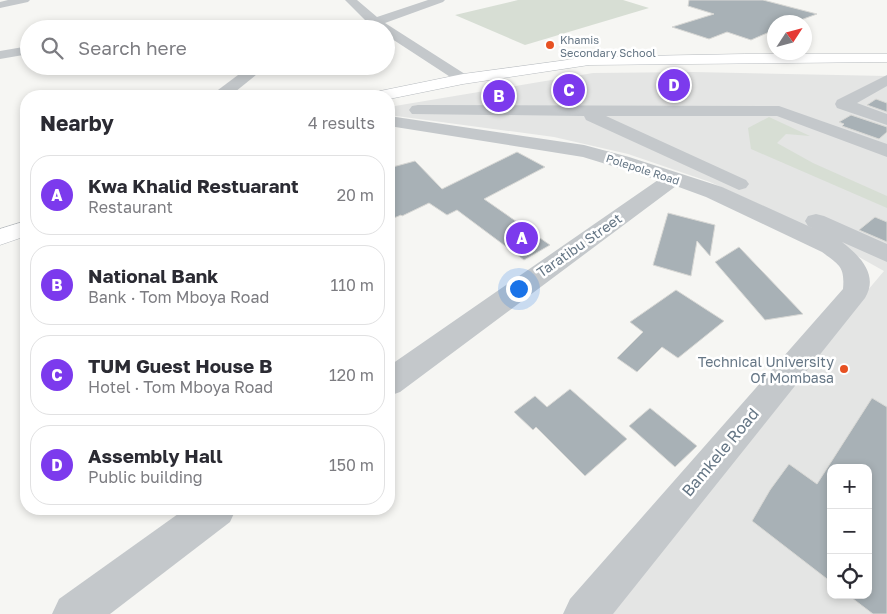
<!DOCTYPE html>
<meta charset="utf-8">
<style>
:root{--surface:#fff;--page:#f2f2f3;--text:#2b2b33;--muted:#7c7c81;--line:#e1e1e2;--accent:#7c3aed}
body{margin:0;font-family:"Golos Text",sans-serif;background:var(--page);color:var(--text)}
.controls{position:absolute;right:15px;bottom:15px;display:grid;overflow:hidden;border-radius:10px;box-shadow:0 2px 8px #0003}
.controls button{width:45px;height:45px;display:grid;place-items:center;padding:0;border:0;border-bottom:1px solid var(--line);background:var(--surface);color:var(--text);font:25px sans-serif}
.compass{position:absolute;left:767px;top:15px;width:45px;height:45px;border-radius:50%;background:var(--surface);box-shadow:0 2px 8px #0003;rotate:54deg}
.you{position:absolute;left:518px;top:288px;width:18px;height:18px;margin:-12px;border:4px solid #fff;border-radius:50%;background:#1a73e8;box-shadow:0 0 0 8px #1a73e833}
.badge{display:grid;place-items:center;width:32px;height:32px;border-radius:50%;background:var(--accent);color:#fff;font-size:16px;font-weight:700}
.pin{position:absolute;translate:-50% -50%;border:2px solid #fff;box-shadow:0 1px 5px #0006}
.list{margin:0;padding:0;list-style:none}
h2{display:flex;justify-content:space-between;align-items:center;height:65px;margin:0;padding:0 20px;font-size:21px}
h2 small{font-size:16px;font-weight:400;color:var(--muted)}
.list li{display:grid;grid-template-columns:32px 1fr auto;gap:15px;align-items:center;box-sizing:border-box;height:80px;margin:0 10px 10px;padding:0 10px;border:1px solid var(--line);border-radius:20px}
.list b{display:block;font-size:19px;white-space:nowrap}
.list p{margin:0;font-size:16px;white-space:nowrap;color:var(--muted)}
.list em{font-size:16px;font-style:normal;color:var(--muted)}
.icon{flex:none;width:28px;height:28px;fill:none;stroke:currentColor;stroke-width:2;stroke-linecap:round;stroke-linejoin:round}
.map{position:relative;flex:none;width:887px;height:614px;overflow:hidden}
.search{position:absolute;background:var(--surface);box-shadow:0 2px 8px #0003;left:20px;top:20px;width:375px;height:55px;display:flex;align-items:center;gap:12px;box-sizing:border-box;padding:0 18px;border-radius:28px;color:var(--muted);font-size:19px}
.panel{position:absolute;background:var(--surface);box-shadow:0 2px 8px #0003;left:20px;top:90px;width:375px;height:425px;border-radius:20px}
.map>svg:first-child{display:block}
.built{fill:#e4e5e4;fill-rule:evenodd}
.green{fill:#d7ded4}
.building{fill:#a8b1b6;stroke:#d8d8d5}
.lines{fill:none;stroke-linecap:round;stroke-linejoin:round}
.major-casing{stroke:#b7bbbf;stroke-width:1}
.minor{fill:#c4c8cb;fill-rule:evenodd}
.major{fill:#fff;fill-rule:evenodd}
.poi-dot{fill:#e75122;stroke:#fff;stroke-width:2}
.labels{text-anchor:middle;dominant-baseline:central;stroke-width:5;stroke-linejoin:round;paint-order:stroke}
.far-poi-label{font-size:11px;fill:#657685;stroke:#fff;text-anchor:start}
.far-street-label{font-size:11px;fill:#657685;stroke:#fff}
.street-label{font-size:14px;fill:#657685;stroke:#fff}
.poi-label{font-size:14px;fill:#657685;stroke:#fff;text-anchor:end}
.near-street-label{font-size:16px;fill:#657685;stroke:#fff}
</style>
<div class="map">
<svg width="887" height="614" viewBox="0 0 887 614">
<rect width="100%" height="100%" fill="#f6f6f3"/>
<path class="built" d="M693,72L887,76V614H594L884,271L789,218L710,182L628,154L554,137L389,115V107L593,73ZM831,468H868V595H831Z"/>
<g class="green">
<path d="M518,0H623L649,8L525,45L455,15Z"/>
<path d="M769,117L810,136L786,134L777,143L813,163L887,196V208L751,149L748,128Z"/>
</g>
<g class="building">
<path d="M689,0H763L817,14L795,22H774V30L751,40L727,32L709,39L672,27L714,14L688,6Z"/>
<path d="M876,99L887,103V112L867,105Z"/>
<path d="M851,115L887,127V132L879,139L842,126L844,124L839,122Z"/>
<path d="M517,152L545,167L484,199L550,245L524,260L457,210L447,215L429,203L402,216L401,215L389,220V168L415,161L442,189Z"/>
<path d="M668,213L715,225L710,256L697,241L691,276L653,265Z"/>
<path d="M875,217L887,222V242L859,230Z"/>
<path d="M739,247L803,314L765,320L715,262Z"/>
<path d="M676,290L724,321L678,358L662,347L637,372L617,358L643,332L630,322Z"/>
<path d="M570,389L627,439L585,476L536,427L533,430L514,412L535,396L547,407Z"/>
<path d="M872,398L887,407V614H873L848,595H868V468H831V582L752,521L770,490L789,464L817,484Z"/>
<path d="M650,408L697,446L675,467L629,426Z"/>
</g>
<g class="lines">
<g class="major-casing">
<g id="major">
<path d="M745,54H887V62L589,65L463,84L389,99V96H372L374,93L380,91L463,74L589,57Z"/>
<path d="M26,221V236L0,245V229Z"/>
</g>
</g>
<g class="minor">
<path d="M8,0H30L28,2L0,8V2Z"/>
<path d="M345,0H357L377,17L428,0H445L443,2L385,23L468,76L471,79L468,82H458L386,35V29H377L374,26L367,29H348L349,26L366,21Z"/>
<path d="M29,46V54L0,59V51Z"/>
<path d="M250,66H267L230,96H212L214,93Z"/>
<path d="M887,75V86L857,103L887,114V125L837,108L835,104L837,100Z"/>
<path d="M418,105L779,106L887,144V157L777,116H606L746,180L749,184L746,188L739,190L586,120L584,116L412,114L409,110L412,106Z"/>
<path d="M389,116L584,145L629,157L722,187L817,230L808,226L805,221L808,216L816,214L824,216L887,244V262L842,242C860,256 879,275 865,298L613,614H563L570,599L843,289C845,266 839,265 822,252L706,197L676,186L400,392L389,396V366L658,180L583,157L389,126Z"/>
<path d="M185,509H236L230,522L110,614H52L59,599Z"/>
</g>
<use href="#major" class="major"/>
</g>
<g class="poi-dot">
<circle cx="550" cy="45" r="5"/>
<circle cx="844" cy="369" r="5"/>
</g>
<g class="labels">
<g class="far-poi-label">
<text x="560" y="39">Khamis<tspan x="560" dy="13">Secondary School</tspan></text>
</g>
<g class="far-street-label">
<text transform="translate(643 169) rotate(18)">Polepole Road</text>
</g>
<g class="street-label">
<text transform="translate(579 245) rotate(-35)">Taratibu Street</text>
</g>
<g class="poi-label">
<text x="834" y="361">Technical University<tspan x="834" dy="16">Of Mombasa</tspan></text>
</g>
<g class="near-street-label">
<text transform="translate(720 452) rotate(-50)">Bamkele Road</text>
</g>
</g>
</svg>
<div class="controls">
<button>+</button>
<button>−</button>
<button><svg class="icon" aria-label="locate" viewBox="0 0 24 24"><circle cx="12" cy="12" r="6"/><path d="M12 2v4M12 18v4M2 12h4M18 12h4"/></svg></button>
</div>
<svg class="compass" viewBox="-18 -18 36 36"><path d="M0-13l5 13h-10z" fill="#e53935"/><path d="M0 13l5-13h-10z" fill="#7c7c81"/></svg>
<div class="you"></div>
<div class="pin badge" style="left:522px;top:238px">A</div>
<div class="pin badge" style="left:499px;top:96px">B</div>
<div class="pin badge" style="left:569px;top:90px">C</div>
<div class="pin badge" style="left:674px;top:85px">D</div>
<div class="search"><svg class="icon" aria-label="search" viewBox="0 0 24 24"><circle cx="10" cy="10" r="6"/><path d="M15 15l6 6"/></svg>Search here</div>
<section class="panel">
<h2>Nearby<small>4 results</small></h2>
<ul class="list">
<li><span class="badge">A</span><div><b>Kwa Khalid Restuarant</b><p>Restaurant</p></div><em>20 m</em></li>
<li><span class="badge">B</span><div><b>National Bank</b><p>Bank · Tom Mboya Road</p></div><em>110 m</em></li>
<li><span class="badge">C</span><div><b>TUM Guest House B</b><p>Hotel · Tom Mboya Road</p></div><em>120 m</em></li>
<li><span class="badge">D</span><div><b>Assembly Hall</b><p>Public building</p></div><em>150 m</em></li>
</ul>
</section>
</div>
